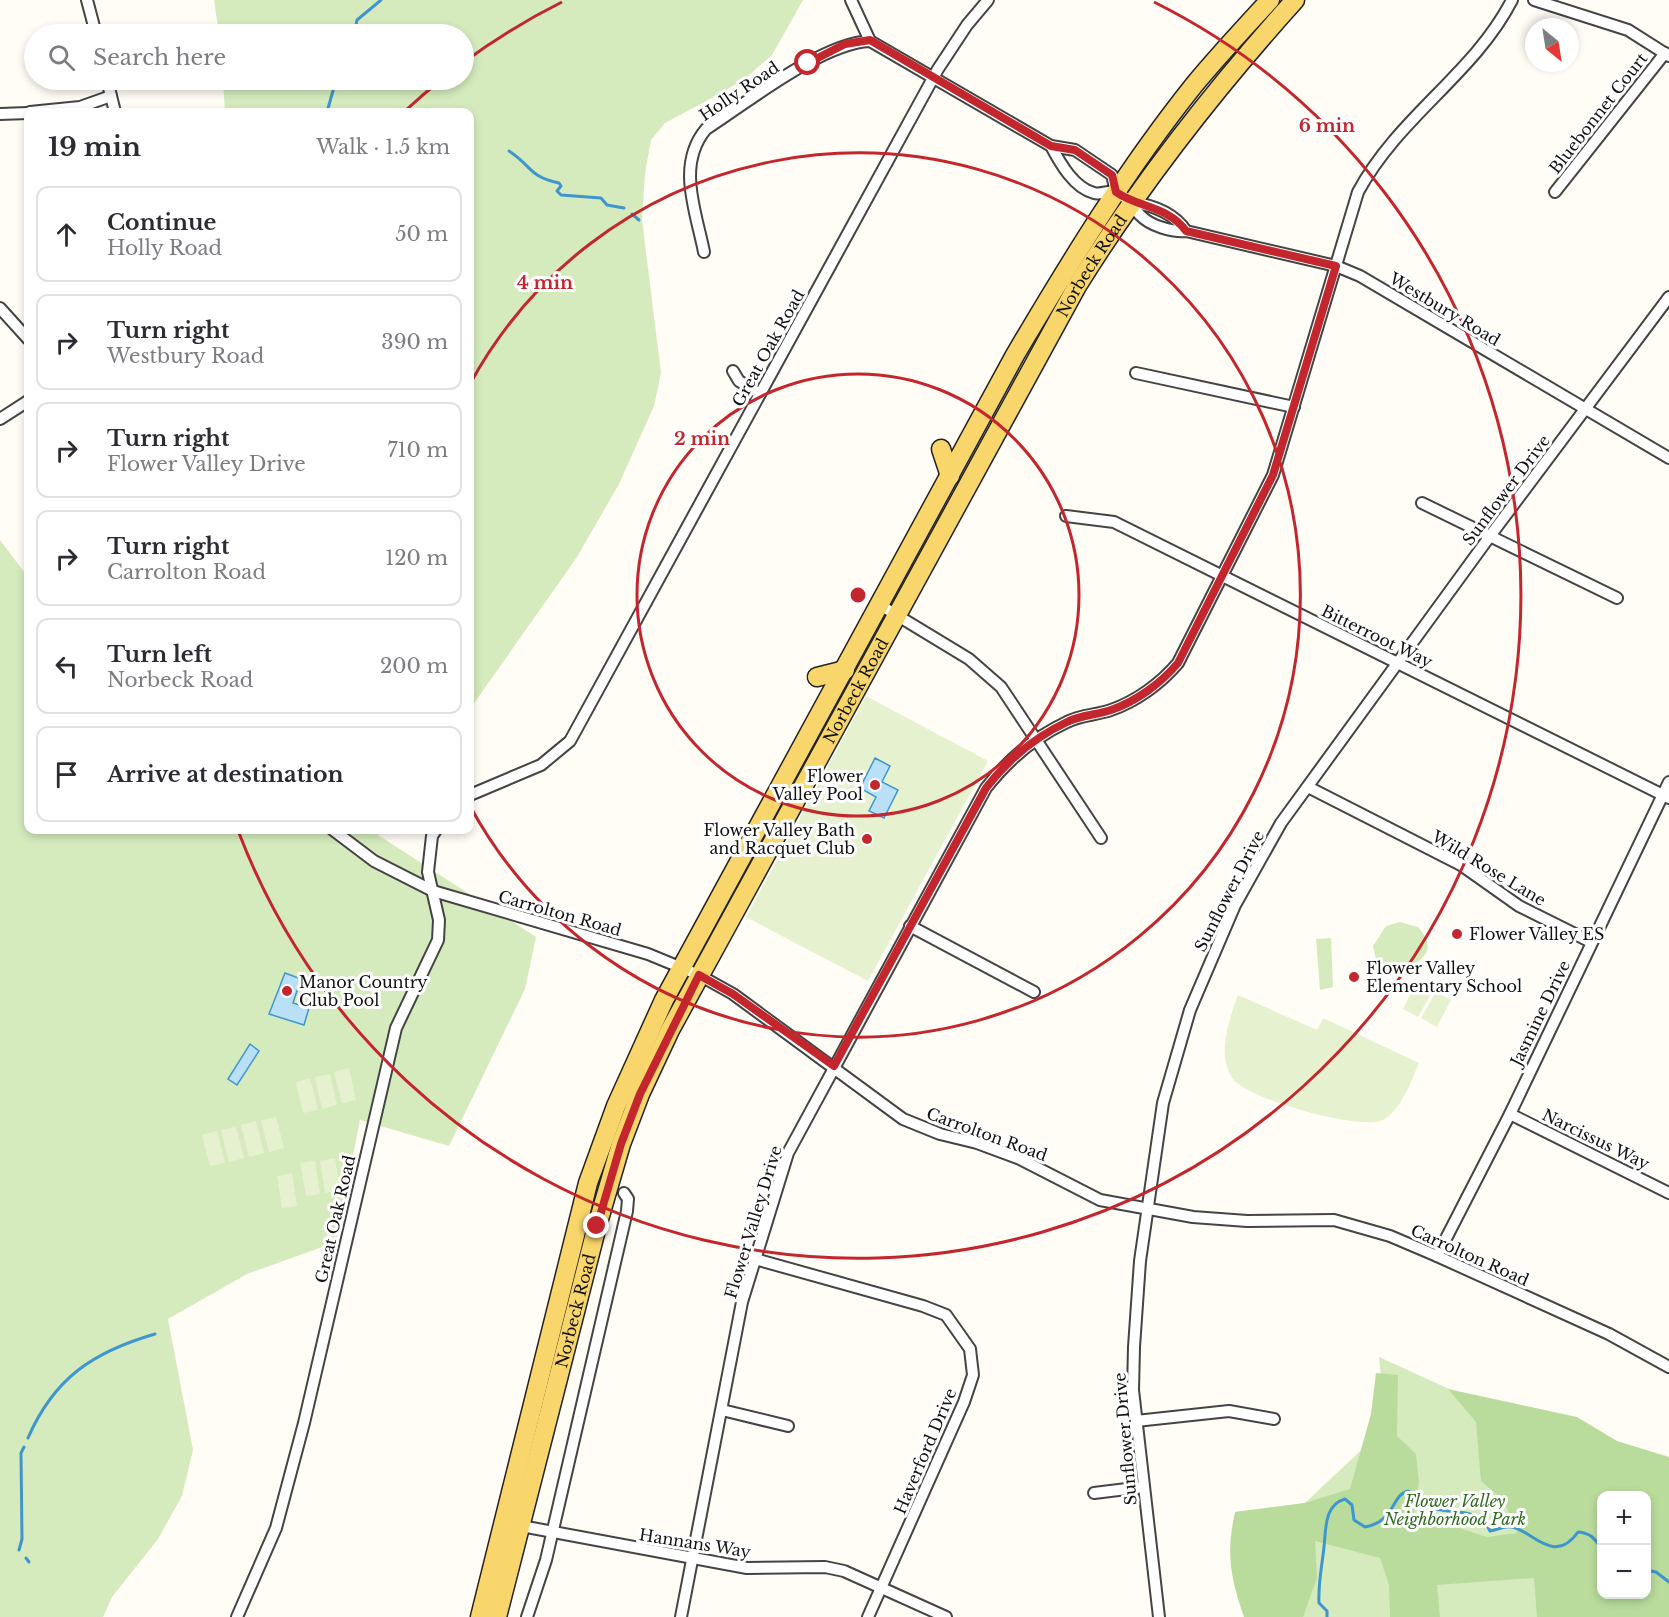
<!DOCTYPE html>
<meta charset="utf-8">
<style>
:root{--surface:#fff;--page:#f7f7f7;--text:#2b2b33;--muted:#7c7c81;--line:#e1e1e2}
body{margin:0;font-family:"Libre Baskerville",serif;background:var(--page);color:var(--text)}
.controls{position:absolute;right:18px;bottom:18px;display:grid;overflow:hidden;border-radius:12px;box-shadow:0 3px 9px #0003}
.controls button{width:54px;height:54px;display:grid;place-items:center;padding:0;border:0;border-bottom:2px solid var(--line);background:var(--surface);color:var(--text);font:30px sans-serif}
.compass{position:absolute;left:1525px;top:18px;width:54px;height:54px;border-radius:50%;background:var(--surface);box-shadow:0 3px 9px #0003;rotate:150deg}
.stop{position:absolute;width:18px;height:18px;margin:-14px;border:4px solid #c4262e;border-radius:50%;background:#fff}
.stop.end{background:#c4262e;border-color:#fff;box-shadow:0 2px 6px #0008}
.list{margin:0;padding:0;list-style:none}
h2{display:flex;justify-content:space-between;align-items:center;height:78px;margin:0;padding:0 24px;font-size:26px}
h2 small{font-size:20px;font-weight:400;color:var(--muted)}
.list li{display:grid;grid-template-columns:39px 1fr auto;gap:18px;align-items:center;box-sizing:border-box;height:96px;margin:0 12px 12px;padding:0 12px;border:2px solid var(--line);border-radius:12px}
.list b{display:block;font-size:22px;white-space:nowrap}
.list p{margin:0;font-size:20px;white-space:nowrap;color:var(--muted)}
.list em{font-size:20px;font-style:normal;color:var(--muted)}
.icon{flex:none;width:33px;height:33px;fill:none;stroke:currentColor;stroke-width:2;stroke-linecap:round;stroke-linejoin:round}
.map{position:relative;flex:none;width:1669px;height:1617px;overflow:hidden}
.search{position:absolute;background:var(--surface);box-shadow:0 3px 9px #0003;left:24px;top:24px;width:450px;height:66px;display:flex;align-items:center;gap:15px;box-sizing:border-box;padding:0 21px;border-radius:33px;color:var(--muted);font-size:22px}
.panel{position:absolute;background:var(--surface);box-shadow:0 3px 9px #0003;left:24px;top:108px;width:450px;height:726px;border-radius:12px}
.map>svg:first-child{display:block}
.green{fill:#d5ebbd;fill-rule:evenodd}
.forest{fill:#b9dc9c;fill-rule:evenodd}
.pitch{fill:#e6f2cf}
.water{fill:#b9e0f7;stroke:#3f96cf;stroke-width:1.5}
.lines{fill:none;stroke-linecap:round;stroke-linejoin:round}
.stream{stroke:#3f96cf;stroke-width:3}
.street-casing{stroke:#444;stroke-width:14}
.primary-casing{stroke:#222;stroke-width:21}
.street{stroke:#fff;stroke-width:10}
.primary{stroke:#f9d66b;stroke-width:18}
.route{stroke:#c4262e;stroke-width:8}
.ring{fill:none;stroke:#c4262e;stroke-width:3}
.poi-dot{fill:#c4262e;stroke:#fff;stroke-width:2}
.labels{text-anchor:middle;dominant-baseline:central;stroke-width:6;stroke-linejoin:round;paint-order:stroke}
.street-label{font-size:16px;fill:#111;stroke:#fff}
.poi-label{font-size:16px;fill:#111;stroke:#fff;text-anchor:start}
.park-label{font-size:16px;font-style:italic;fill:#2f6b1f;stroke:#fff}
.centre{fill:#c4262e;stroke:#fff;stroke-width:3}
.ring-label{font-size:18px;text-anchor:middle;font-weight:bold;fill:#c4262e;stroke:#fff;stroke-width:6;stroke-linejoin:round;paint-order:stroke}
</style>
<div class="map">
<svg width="1669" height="1617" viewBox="0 0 1669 1617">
<rect width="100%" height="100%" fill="#fffdf5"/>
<g class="green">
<path d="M214,0H803L772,55L747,77L723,92L665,123L651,140L645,173L642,220L661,373L654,406L619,484L577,557L470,709V112H225L223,80H464V34H219Z"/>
<path d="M0,540L28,577V830H382L378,835L536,937L525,989L449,1146L360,1120L336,1242L247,1274L168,1319L193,1450L182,1496L158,1539L112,1597L103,1617H0Z"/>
<path d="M1400,922L1418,927C1444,956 1413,964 1390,975L1377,964L1373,946L1386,926Z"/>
<path d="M1331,938L1333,987L1320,990L1316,939Z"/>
<path d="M1379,1357L1669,1489V1617H1247L1235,1512L1305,1503L1386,1427ZM1602,1496H1646V1594H1602Z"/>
</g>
<path class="forest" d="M1376,1373L1398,1375L1397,1436L1416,1454L1419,1483L1414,1513L1487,1537L1517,1533L1504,1501L1481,1481L1476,1422L1448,1389L1577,1417L1617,1441L1669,1457V1617H1537L1534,1578L1437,1585L1440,1617H1390L1389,1585L1380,1558L1315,1541L1317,1578L1303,1617H1244C1230,1576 1226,1554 1235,1512L1305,1503L1350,1489L1371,1414ZM1602,1496H1646V1594H1602Z"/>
<g class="pitch">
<path d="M866,696L988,761L868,981L746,917Z"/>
<path d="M1417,982L1433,990L1418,1017L1403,1009Z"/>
<path d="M1436,992L1451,1000L1437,1027L1421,1018Z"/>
<path d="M1238,995L1317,1030L1323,1018L1419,1063C1411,1081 1402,1109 1383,1120C1361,1131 1247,1099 1233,1079C1216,1055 1229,1020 1238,995Z"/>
<path d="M349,1068L356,1100L342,1103L334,1072Z"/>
<path d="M330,1074L337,1105L322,1109L315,1077Z"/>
<path d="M310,1078L318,1110L303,1113L296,1082Z"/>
<path d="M276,1117L284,1148L269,1152L261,1120Z"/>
<path d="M256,1121L264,1153L249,1157L241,1125Z"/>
<path d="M236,1127L244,1158L229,1162L221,1130Z"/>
<path d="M217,1131L225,1163L210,1166L202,1135Z"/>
<path d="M335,1158L340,1191L325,1193L320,1161Z"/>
<path d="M315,1161L320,1194L306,1196L300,1163Z"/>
<path d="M292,1173L297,1206L282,1208L277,1176Z"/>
</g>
<g class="water">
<path d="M875,758L890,766L882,782L898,790L884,818L869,811L876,797L860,788Z"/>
<path d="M285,973L301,979L293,1003L309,1008L304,1025L269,1014Z"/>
<path d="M250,1044L259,1051L237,1085L228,1079Z"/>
</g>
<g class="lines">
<g class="stream">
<path d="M354,34L357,20L381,0"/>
<path d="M327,112L336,80"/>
<path d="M509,151C532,166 529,177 559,183L561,186L557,191L561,195L601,198L607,205L624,208"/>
<path d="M632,214L639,220"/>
<path d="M28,1438C54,1378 93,1352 155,1334"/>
<path d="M19,1550L22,1539L21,1453L24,1447"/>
<path d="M26,1558L29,1562"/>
<path d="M1646,1570L1656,1572L1669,1582"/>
<path d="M1327,1617V1611L1319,1603C1318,1583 1322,1566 1324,1547C1326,1529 1324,1505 1345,1499L1352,1505L1354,1520L1365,1527C1396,1521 1391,1495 1408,1491C1416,1495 1419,1503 1426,1506C1450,1517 1477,1504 1490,1531C1498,1530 1504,1525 1512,1527C1533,1531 1554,1566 1578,1532C1591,1533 1595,1539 1602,1549"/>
</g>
<g class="street-casing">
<g id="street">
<path d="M87,0L96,34"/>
<path d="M851,0L870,41L1051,146L1075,150L1112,175L1116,192"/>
<path d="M1534,0L1628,30L1669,56"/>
<path d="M107,80L115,112"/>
<path d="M30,112L80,107L111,96"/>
<path d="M0,114L28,113"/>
<path d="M1051,146C1060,163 1074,188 1094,193C1101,195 1110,190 1117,192C1128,197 1132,207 1140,215C1150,226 1172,232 1186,231L1336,266L1360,276L1669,458"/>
<path d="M1555,192L1665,53"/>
<path d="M1131,202C1152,205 1174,213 1186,231"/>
<path d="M704,252C696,211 676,165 706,129C748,102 822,43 870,41"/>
<path d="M0,308L28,339"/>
<path d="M733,371L739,381L760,394"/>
<path d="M1136,373L1294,407"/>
<path d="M0,419L28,401"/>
<path d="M1422,503L1617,598"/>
<path d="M1066,516L1114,522L1669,798"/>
<path d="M880,605L969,659L1001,687L1101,838"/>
<path d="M1308,787L1461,865L1519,906L1591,942"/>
<path d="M470,795L541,765L570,741L938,69L967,25L988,0"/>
<path d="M333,830L374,861L433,891L648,954L699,975L733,994L903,1119L940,1134L977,1143L1020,1159L1100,1200L1193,1217L1247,1221L1334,1220L1390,1236L1437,1256L1609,1334L1669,1367"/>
<path d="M910,926L1034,992"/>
<path d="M1510,1114L1669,1193"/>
<path d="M1437,1256L1510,1114L1669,782"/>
<path d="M755,1259L923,1306L946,1315L970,1349L973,1375L964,1402L868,1617"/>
<path d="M722,1410L788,1426"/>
<path d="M1136,1421L1229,1411L1274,1419"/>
<path d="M1094,1493L1143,1487"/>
<path d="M516,1525L747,1568L825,1567L844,1571L946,1617"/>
<path d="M237,1617L276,1528L304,1423L396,1028L438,940L439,920L428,872L432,836L436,830"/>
<path d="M527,1617L546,1560L627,1211L628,1199L624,1193"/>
<path d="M681,1617L742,1302L788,1153L986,788C1007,761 1035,737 1067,722C1080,715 1097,715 1111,710C1137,701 1161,683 1178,663L1273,475L1358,192C1399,116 1474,74 1512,0"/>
<path d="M1159,1617L1133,1390L1134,1347L1140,1261L1163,1103L1190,1010L1235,905L1281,823L1490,536L1669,297"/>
</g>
</g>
<g class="primary-casing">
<g id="primary">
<path d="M941,449L950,476"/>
<path d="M817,677L845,670"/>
<path d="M480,1617L588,1183L616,1106L664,1000L1015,355C1070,262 1126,170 1194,85C1218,56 1244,28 1270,0"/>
<path id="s1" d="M497,1617L597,1226L621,1144L640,1094L670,1030L1077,286C1141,183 1214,90 1295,0"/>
</g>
</g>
<use href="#street" class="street"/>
<use href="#primary" class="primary"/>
</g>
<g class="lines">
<path class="route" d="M597,1226L621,1144L640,1094L699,975L733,994L834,1066L986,788C1007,761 1035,737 1067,722C1080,715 1097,715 1111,710C1137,701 1161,683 1178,663L1273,475L1336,266L1186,231C1168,206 1139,208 1116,192L1112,175L1075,150L1051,146L870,40L845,44L808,63"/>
</g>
<g class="ring">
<circle cx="858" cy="595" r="221"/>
<path d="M470 384A442 442 0 1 1 470 806"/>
<path d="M406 110A663 663 0 0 1 441 80M464 62A663 663 0 0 1 562 2M1154 2A663 663 0 1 1 239 833"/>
</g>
<g class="poi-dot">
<circle cx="875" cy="785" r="6"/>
<circle cx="867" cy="839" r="6"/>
<circle cx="1457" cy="934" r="6"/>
<circle cx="1354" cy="977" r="6"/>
<circle cx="287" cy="991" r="6"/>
</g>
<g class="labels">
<g class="street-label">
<text transform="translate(739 91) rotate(-34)">Holly Road</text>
<text transform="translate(1598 113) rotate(-52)">Bluebonnet Court</text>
<text stroke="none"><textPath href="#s1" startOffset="1486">Norbeck Road</textPath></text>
<text transform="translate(1445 309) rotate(31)">Westbury Road</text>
<text transform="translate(768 348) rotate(-61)">Great Oak Road</text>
<text transform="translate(1506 490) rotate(-53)">Sunflower Drive</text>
<text transform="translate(1377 636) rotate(26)">Bitterroot Way</text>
<text stroke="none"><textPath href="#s1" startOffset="1000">Norbeck Road</textPath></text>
<text transform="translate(1489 868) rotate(31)">Wild Rose Lane</text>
<text transform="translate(1229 891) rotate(-63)">Sunflower Drive</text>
<text transform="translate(560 913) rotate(16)">Carrolton Road</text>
<text transform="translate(1540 1013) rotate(-64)">Jasmine Drive</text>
<text transform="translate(987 1134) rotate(20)">Carrolton Road</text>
<text transform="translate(1596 1139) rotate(26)">Narcissus Way</text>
<text transform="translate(335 1219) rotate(-77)">Great Oak Road</text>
<text transform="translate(753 1222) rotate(-73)">Flower Valley Drive</text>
<text transform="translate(1470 1255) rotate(24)">Carrolton Road</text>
<text stroke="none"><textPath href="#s1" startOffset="316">Norbeck Road</textPath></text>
<text transform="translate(1125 1439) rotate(-95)">Sunflower Drive</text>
<text transform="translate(925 1451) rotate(-67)">Haverford Drive</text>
<text transform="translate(695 1543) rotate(9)">Hannans Way</text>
</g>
<g class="poi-label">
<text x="863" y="776" text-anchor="end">Flower<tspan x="863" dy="18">Valley Pool</tspan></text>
<text x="855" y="830" text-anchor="end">Flower Valley Bath<tspan x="855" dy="18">and Racquet Club</tspan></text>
<text x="1469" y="934">Flower Valley ES</text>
<text x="1366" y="968">Flower Valley<tspan x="1366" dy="18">Elementary School</tspan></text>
<text x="299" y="982">Manor Country<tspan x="299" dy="18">Club Pool</tspan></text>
</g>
<g class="park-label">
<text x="1455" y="1501">Flower Valley<tspan x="1455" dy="18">Neighborhood Park</tspan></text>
</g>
</g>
<circle cx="858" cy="595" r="9" class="centre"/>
<g class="ring-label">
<text x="1327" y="132">6 min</text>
<text x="545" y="289">4 min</text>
<text x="702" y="445">2 min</text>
</g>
</svg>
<div class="controls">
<button>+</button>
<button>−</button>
</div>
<svg class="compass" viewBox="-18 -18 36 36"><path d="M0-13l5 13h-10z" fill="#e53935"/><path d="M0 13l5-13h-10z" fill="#7c7c81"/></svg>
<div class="stop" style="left:808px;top:63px"></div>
<div class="stop end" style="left:597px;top:1226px"></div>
<div class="search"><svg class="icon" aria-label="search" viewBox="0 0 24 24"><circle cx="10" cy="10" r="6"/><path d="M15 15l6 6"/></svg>Search here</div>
<section class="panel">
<h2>19 min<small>Walk · 1.5 km</small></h2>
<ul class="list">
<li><svg class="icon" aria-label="ahead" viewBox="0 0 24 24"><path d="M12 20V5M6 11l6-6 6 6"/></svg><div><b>Continue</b><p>Holly Road</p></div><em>50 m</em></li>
<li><svg class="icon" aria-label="right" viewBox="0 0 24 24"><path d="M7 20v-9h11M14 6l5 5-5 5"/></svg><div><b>Turn right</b><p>Westbury Road</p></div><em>390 m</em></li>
<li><svg class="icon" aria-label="right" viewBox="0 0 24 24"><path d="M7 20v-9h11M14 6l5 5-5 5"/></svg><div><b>Turn right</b><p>Flower Valley Drive</p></div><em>710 m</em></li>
<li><svg class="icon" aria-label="right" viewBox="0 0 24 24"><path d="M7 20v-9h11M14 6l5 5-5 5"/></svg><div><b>Turn right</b><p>Carrolton Road</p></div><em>120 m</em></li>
<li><svg class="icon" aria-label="left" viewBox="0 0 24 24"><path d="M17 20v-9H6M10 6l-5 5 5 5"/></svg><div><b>Turn left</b><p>Norbeck Road</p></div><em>200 m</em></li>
<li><svg class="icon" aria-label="arrive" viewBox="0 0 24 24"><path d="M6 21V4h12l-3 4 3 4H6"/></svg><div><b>Arrive at destination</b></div></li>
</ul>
</section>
</div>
